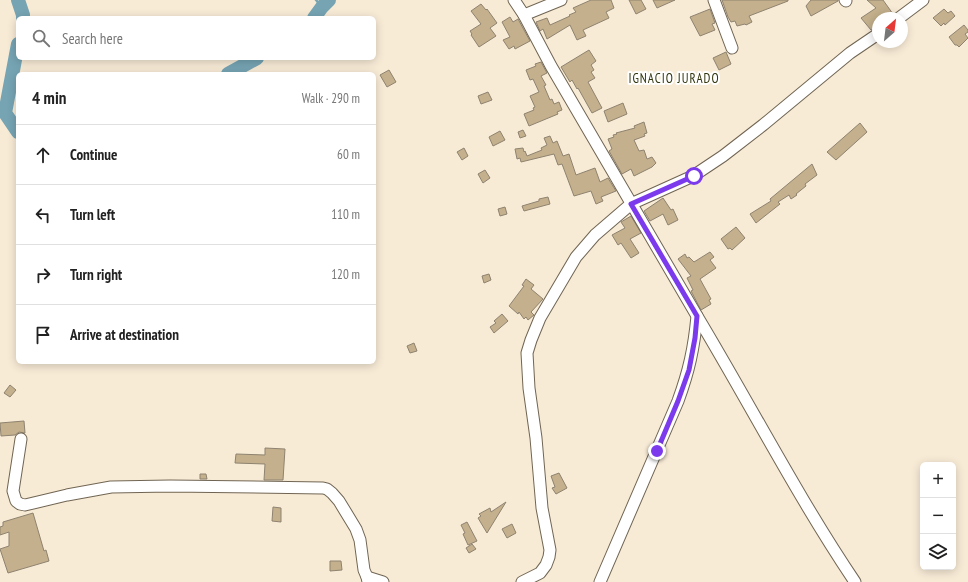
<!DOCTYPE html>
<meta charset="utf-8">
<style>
:root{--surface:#fff;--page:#f2f2f2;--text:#222;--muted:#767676;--line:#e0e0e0}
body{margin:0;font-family:"PT Sans Narrow",sans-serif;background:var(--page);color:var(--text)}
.controls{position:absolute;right:12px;bottom:12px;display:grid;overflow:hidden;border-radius:6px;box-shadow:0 2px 10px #0003}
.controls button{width:36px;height:36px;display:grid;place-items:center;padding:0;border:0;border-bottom:1px solid var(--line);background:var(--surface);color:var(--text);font:20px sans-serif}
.compass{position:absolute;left:872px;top:12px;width:36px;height:36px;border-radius:50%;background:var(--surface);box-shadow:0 2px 10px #0003;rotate:28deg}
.stop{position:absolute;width:12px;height:12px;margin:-9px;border:3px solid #7c3aed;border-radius:50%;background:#fff}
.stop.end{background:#7c3aed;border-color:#fff;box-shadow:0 1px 4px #0008}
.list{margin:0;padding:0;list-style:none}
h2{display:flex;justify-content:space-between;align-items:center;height:52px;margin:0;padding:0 16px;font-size:17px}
h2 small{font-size:13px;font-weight:400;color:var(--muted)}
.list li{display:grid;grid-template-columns:26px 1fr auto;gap:12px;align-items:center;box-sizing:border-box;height:60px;padding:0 16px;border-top:1px solid var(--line)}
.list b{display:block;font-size:15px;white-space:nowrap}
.list em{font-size:13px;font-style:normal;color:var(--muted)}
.icon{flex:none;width:22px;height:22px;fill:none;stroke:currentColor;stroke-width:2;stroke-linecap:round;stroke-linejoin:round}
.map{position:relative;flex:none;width:968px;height:582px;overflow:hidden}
.search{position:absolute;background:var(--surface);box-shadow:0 2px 10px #0003;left:16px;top:16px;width:360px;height:44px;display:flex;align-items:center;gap:10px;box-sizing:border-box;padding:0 14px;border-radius:6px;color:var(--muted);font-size:15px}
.panel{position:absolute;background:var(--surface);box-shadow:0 2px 10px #0003;left:16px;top:72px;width:360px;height:292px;border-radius:6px}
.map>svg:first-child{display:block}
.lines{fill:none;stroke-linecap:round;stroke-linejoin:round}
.stream{stroke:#76a4b3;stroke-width:2.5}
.river{stroke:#76a4b3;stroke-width:14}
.building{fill:#c4b08c;stroke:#8e8370}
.minor-casing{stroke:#706553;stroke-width:13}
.minor{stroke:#fff;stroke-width:11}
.route{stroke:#7c3aed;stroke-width:5}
.labels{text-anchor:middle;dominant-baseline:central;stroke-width:4;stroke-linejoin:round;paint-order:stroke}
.quarter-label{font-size:13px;letter-spacing:1px;fill:#31350c;stroke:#fff}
</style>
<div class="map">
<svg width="968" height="582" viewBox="0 0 968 582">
<rect width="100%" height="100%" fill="#f8ebd6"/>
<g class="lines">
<path class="stream" d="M316,0L322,7"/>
<g class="river">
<path d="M18,0L23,15V18"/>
<path d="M314,18L322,7L329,0"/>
<path d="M18,44L5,113L18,132"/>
<path d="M228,74L257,58"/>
</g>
</g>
<g class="building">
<path d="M591,0H611L614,8L606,12L609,18L583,30L586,36L579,39L577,40L570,25L547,39L543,29L540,31L536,22L547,18L550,25L570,16L569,15L576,12L573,8Z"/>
<path d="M629,0H641L646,9L636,14Z"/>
<path d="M653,0H675L657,8Z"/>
<path d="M722,0H788V1L749,16L752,22L746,25L745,24L737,26L735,21L731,22L728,17Z"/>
<path d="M811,0H838V1L811,16L806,6Z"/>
<path d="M867,0H883L893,14L889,18H878V27L871,30L861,18L876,8Z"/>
<path d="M481,4L486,10L487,9L497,23L490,28L496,36L479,47L471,35L472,34L470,31L481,24L471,11Z"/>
<path d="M710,9L715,23L712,24L715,30L700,36L690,17Z"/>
<path d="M944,9L948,13L951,11L955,16L945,25L944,23L941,26L933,18Z"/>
<path d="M510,17L513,22L518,19L530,41L515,49L514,46L509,49L503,40L510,37L502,22Z"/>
<path d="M964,25L968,30V32L965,34L968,38L959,47L957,45H955L949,37Z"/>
<path d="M589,50L596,61L591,65L594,70L591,72L595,78L588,82L602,108L592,113L578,88L577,89L572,80L570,82L561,67Z"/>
<path d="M726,52L731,64L719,70L713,58Z"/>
<path d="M541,62L547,73L541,76L546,85L544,86L550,100L552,99L554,104L559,102L562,110L557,112L558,114L529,126L524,114L534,110L533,108L535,107L530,96L539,92L533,79L530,80L526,70L536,66L535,64Z"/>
<path d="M389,70L396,82L387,87L380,75Z"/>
<path d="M488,92L492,100L481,104L478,96Z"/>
<path d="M623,103L627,114L608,122L604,111Z"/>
<path d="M644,122L647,133L644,134L645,136L634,140L639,151L644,150L647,159L652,157L656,163L652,167L634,176L631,169L622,174L609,151L612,149L608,139L614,137L613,135L617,134L616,133L635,128L634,126Z"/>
<path d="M860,123L867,132L836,160L827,152Z"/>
<path d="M523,130L526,136L520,138L518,132Z"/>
<path d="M500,131L505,140L493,146L489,137Z"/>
<path d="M550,136L553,143L557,141L563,156L569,154L576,175L595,168L600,182L608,178L616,191L601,197L603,201L596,204L591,191L574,196L562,164L558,165L554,154L521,162L520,158L517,159L515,149L523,148L524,152L525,151L527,156L542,150L541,148L547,145L544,138Z"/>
<path d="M464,148L468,156L462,160L457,152Z"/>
<path d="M812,164L817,175L805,184L806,186L796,194L797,195L791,199L789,195L778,202L780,204L756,223L750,214L771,201L770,199Z"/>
<path d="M485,170L490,178L483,183L478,174Z"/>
<path d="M548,197L550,204L524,211L522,206L539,201V199Z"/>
<path d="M663,198L671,210L673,209L678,220L668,225L663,214L650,221L644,211Z"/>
<path d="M505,207L507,214L500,216L498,209Z"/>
<path d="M631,216L641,233L630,239L639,253L631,258L621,243L618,245L612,235L625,228L621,222Z"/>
<path d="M736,227L745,238L732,250L730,248L728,249L721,239Z"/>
<path d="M710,252L714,257L710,260L716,268L700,279L711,299L709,300L711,304L701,310L691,291L693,290L687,278L691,276L678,259L685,254L687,258L689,257L694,262Z"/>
<path d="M489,274L491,280L484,283L482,276Z"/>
<path d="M526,279L534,285L531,289L543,299L531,312L534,315L528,320L526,317L524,319L519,312L518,314L509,306L524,286L522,285Z"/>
<path d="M502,314L508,321L494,333L490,327L496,323L494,321Z"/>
<path d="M414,343L417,351L410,353L407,346Z"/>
<path d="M10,385L16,390L10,397L4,393Z"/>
<path d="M24,421L25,433L19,432L15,435L1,436L0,423Z"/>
<path d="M265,448L285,449L283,480H264L265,464L235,463L236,454L265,455Z"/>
<path d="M559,473L567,488L556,494L552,488L555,487L551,476Z"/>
<path d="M200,474H206L207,479H200Z"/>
<path d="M506,502L487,533L478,518L481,516L479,514L490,508L491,512Z"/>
<path d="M273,507L281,508V522L272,521Z"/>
<path d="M33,513L44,551L46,550L49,561L8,573L0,549L9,546V532L0,535V527L3,526V522Z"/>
<path d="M467,522L477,541L468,545L463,534L465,533L461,525Z"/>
<path d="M512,524L516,533L507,538L502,529Z"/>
<path d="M472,544L476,549L469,553L466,548Z"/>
<path d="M330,561H341L342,570L330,571Z"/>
</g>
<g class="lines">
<g class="minor-casing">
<g id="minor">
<path d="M514,0L524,15L561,0"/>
<path d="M714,0L732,48"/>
<path d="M845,0L846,1"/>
<path d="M524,15L551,66L697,316C694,348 689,371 678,401L600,582"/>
<path d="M899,18L923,0"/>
<path d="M697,316C750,404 797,496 855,582"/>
<path d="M21,439L13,491L16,501L20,504L25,505L67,495L111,487L170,486L323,488L327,489L332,493L339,501L356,529L360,540L364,570L367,577L368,582"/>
<path d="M367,577L383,582"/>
<path d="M522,582L540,573L546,565L549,557L550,550L542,508L536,438L529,388L527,353L531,340L540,318L576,257L595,235L631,204L693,176L723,156L763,125L850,53L878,34"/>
</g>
</g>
<use href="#minor" class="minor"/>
</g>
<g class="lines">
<path class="route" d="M657,451L678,401L689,370L695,338L697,316L631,204L694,176"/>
</g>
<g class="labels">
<g class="quarter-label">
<text x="674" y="78">IGNACIO JURADO</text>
</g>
</g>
</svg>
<div class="controls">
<button>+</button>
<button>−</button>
<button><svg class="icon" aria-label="layers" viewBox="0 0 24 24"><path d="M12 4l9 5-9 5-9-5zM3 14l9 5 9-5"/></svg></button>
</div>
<svg class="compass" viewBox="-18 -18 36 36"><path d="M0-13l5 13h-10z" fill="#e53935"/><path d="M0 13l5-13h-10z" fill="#767676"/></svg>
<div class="stop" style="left:694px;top:176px"></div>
<div class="stop end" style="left:657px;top:451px"></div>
<div class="search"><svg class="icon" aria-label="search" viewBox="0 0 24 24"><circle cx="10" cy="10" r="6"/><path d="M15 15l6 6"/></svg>Search here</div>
<section class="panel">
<h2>4 min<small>Walk · 290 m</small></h2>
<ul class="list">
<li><svg class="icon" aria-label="ahead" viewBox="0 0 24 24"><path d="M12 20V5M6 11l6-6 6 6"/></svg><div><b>Continue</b></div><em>60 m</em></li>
<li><svg class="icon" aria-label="left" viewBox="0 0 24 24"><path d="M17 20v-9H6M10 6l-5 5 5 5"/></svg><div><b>Turn left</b></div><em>110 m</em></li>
<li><svg class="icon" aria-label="right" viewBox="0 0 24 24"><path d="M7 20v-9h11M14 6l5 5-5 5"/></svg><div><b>Turn right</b></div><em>120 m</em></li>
<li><svg class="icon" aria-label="arrive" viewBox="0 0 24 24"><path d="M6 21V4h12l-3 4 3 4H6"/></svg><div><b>Arrive at destination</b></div></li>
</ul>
</section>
</div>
